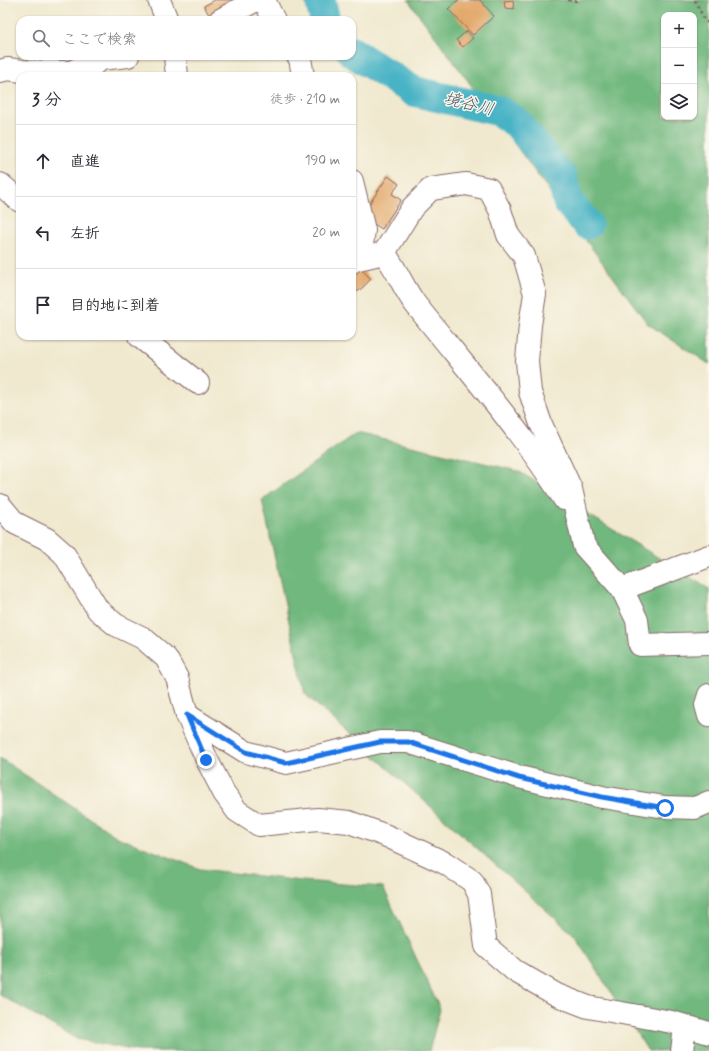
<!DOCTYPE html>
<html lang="ja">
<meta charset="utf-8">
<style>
:root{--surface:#fff;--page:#f7f7f7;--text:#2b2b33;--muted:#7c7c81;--line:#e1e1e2}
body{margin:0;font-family:Mynerve,"Klee One",sans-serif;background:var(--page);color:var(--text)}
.controls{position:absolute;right:12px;top:12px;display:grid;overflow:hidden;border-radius:8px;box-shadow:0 1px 3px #0004}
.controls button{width:36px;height:36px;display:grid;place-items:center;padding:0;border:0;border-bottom:1px solid var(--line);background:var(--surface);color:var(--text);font:20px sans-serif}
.stop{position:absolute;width:12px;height:12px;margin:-9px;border:3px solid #1a73e8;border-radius:50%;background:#fff}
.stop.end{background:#1a73e8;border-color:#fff;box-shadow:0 1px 4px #0008}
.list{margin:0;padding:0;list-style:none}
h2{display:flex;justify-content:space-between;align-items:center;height:52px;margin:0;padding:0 16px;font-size:17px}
h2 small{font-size:13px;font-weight:400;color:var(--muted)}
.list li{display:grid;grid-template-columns:26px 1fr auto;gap:12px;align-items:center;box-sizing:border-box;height:72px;padding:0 16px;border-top:1px solid var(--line)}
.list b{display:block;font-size:15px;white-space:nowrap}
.list em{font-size:13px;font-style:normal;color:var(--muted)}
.icon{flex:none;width:22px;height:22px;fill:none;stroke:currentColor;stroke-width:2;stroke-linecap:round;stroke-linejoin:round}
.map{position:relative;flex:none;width:709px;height:1051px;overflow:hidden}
.search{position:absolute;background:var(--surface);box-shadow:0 1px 3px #0004;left:16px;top:16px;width:340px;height:44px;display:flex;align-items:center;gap:10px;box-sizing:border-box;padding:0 14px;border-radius:12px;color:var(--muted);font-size:15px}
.panel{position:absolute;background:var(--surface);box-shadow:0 1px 3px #0004;left:16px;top:72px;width:340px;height:268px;border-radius:12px}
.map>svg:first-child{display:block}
.forest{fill:#71b87e;stroke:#5e6c54;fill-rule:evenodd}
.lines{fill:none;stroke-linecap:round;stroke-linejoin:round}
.river{stroke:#47b3c5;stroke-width:31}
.building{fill:#e2a667}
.minor-casing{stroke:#846664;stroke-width:24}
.path{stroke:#846664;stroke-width:2.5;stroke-dasharray:3 3;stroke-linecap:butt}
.minor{stroke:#fff;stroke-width:22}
.route{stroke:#1a73e8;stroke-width:5}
.labels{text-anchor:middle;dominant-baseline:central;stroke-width:3;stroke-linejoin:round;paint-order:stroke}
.water-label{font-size:17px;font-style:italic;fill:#495a69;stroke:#fbf7ec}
</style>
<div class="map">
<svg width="709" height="1051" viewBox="0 0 709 1051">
<rect width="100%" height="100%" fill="#fbf7ec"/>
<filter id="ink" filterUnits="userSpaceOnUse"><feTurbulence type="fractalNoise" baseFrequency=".025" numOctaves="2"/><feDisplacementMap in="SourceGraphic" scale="8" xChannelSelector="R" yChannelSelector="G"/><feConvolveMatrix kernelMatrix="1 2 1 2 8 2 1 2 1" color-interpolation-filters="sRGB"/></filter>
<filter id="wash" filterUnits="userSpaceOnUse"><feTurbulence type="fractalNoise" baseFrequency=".012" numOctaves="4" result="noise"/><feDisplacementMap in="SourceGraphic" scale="16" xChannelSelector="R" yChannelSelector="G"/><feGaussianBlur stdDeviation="0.9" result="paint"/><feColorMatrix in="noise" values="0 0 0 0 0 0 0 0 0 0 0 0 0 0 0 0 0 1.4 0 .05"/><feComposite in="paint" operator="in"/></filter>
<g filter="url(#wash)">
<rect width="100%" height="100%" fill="#f0e9cf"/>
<g class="forest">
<path d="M408,0H709V364L648,324ZM664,15H694V117H664Z"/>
<path d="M356,433L518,471L709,589V1051H648L575,936L305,694L262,500Z"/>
<path d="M0,758L117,837L200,869L302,881L383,887L440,1009L429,1051H138L77,1039L0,995Z"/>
</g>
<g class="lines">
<g class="river">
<path d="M320,0L325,20"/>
<path d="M352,52L413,91L499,111L517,123L562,178L568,202L587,224"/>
</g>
</g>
<g id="blocks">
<g class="building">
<path d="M215,0H242L212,20L204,6Z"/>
<path d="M458,0H480L494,16L473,35L448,9Z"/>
<path d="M513,0L514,9L505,8L504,1Z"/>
<path d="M467,31L473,38L463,47L456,40Z"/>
<path d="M388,176L399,184L392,194L401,200L382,229L368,220L366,209Z"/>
<path d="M358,266L371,279L360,290L352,294V272Z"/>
</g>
</g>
</g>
<g filter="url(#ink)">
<use href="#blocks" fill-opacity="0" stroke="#846664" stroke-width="1"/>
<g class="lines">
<g class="minor-casing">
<g id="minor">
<path d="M159,0L167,20"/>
<path d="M264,0L274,20"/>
<path d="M220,20L256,0"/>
<path d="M175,56L177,76"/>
<path d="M298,56L300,58L303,76"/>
<path d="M0,71L8,69L22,71L71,72L83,66L93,65L101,59L128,56"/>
<path d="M352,181L364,230L362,245L354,260"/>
<path d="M0,184L20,201"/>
<path d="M384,253L412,208L431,189L466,184L489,189L500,210L508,235L524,256L535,294L530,325L527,361L530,392L541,424L571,489L584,546L622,589"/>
<path d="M352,262L354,260L384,253C397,269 403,288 416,305C466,368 521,430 564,499"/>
<path d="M139,336L198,383"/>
<path d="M0,505L15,523L47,539L64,554L98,610L116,625L143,638L166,658L177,678L187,715L207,760L224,793L237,811L259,825L318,819L349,822L387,836L445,863L472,881L479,894L486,946L515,971L557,995L588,1007L672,1022L709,1033"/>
<path d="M709,556L622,589L637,620L640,645L709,643"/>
<path d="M709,695L706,705L709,716"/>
<path d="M187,715L246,752L286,763L380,742H408L519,777L602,797L665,807L695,808L709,802"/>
<path d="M682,1051L685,1026"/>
</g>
</g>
<g class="path">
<path d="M568,0L578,1L579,0"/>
<path d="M695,0L704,19L709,24"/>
</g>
<use href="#minor" class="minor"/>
</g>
</g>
<g class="lines" filter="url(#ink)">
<path class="route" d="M206,760L187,715L246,752L286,763L380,742H408L519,778L602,797L665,808"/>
</g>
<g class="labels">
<g class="water-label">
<text transform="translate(469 104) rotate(14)">境谷川</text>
</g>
</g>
</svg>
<div class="controls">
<button>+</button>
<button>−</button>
<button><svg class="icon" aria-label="layers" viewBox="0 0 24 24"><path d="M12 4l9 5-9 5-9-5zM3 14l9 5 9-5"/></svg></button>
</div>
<div class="stop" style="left:665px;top:808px"></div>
<div class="stop end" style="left:206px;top:760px"></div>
<div class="search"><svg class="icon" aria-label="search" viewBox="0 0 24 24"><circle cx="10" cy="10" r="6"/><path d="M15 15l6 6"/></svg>ここで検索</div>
<section class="panel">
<h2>3 分<small>徒歩 · 210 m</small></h2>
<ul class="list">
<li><svg class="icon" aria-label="ahead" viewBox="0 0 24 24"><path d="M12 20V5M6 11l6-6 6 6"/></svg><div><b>直進</b></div><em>190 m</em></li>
<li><svg class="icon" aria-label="left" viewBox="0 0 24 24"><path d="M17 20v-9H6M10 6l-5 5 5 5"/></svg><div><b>左折</b></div><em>20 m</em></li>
<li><svg class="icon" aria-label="arrive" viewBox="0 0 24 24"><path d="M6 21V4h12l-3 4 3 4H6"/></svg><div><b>目的地に到着</b></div></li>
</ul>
</section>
</div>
